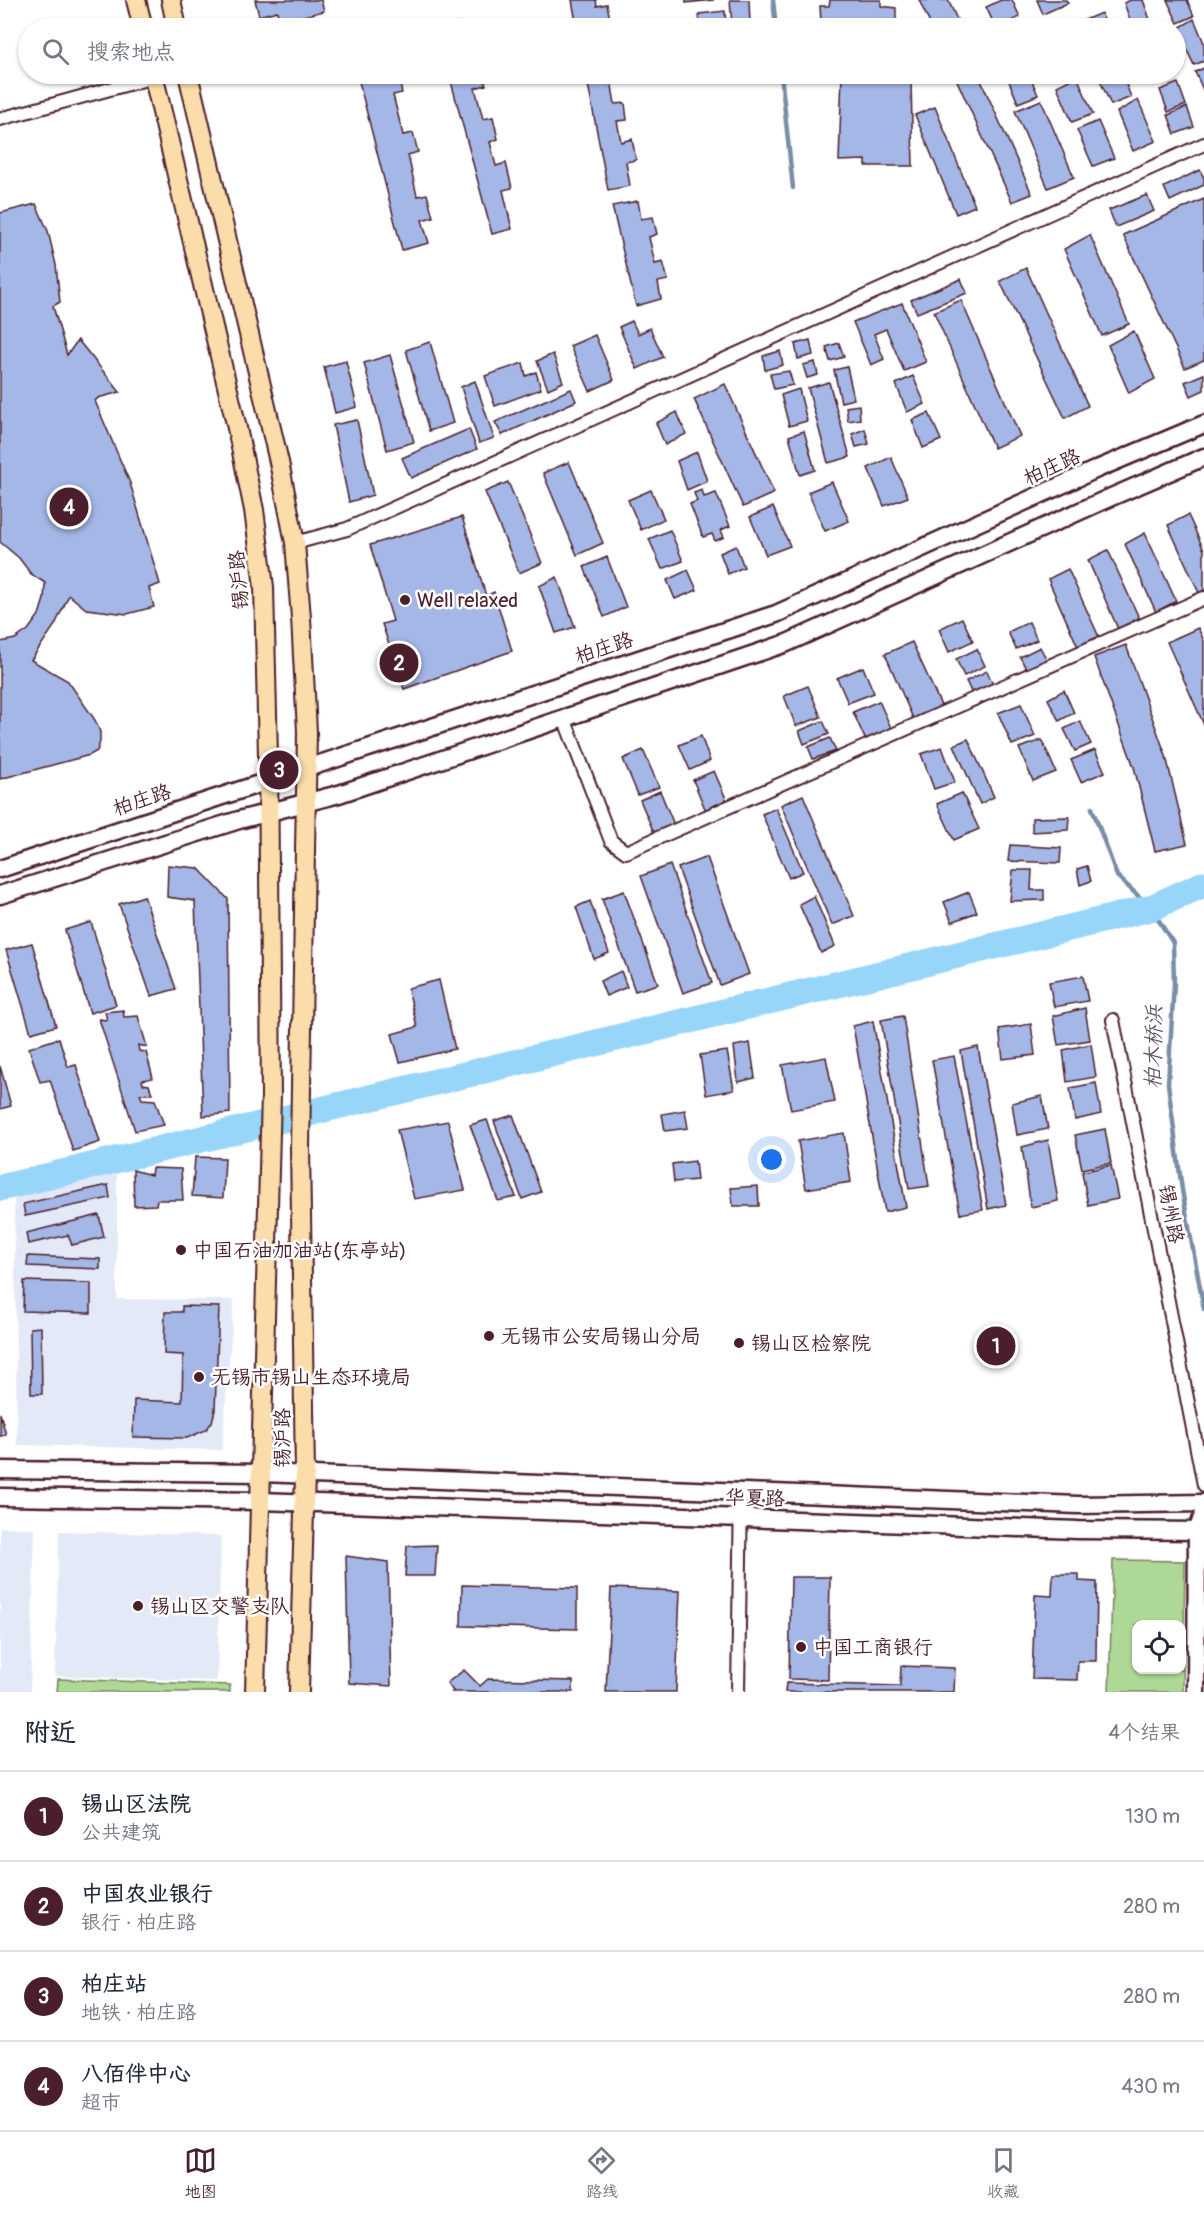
<!DOCTYPE html>
<html lang="zh">
<meta charset="utf-8">
<style>
:root{--surface:#fff;--page:#f6f6f7;--text:#1f2937;--muted:#747a83;--line:#e0e1e3;--accent:#4a1f2b}
body{margin:0;font-family:Pangolin,"LXGW WenKai TC",sans-serif;background:var(--page);color:var(--text)}
.controls{position:absolute;right:18px;bottom:18px;display:grid;overflow:hidden;border-radius:12px;box-shadow:0 2px 4px #0004}
.controls button{width:54px;height:54px;display:grid;place-items:center;padding:0;border:0;border-bottom:2px solid var(--line);background:var(--surface);color:var(--text);font:30px sans-serif}
.you{position:absolute;left:772px;top:1160px;width:21px;height:21px;margin:-15px;border:4px solid #fff;border-radius:50%;background:#1a73e8;box-shadow:0 0 0 9px #1a73e833}
.badge{display:grid;place-items:center;width:39px;height:39px;border-radius:50%;background:var(--accent);color:#fff;font-size:20px;font-weight:700}
.pin{position:absolute;translate:-50% -50%;border:3px solid #fff;box-shadow:0 2px 6px #0006}
.list{margin:0;padding:0;list-style:none}
h2{display:flex;justify-content:space-between;align-items:center;height:78px;margin:0;padding:0 24px;font-size:26px}
h2 small{font-size:20px;font-weight:400;color:var(--muted)}
.list li{display:grid;grid-template-columns:39px 1fr auto;gap:18px;align-items:center;box-sizing:border-box;height:90px;padding:0 24px;border-top:2px solid var(--line)}
.list b{display:block;font-size:22px;white-space:nowrap}
.list p{margin:0;font-size:20px;white-space:nowrap;color:var(--muted)}
.list em{font-size:20px;font-style:normal;color:var(--muted)}
.icon{flex:none;width:33px;height:33px;fill:none;stroke:currentColor;stroke-width:2;stroke-linecap:round;stroke-linejoin:round}
.map{position:relative;flex:none;width:1204px;height:1692px;overflow:hidden}
.search{position:absolute;background:var(--surface);box-shadow:0 2px 4px #0004;left:18px;right:18px;top:18px;height:66px;display:flex;align-items:center;gap:15px;box-sizing:border-box;padding:0 21px;border-radius:33px;color:var(--muted);font-size:22px}
.sheet{height:438px;background:var(--surface)}
nav{display:flex;justify-content:space-around;align-items:center;box-sizing:border-box;height:84px;border-top:2px solid var(--line);background:var(--surface);font-size:16px;color:var(--muted)}
nav a{display:grid;justify-items:center;gap:3px}
nav .on{color:var(--accent)}
.map>svg:first-child{display:block}
.built{fill:#e4e9f8}
.green{fill:#aed895;stroke:#7c7c60;stroke-width:1.5;fill-rule:evenodd}
.lines{fill:none;stroke-linecap:round;stroke-linejoin:round}
.stream{stroke:#798da7;stroke-width:4.5}
.river{stroke:#98d6f9;stroke-width:27}
.building{fill:#a4b7e6;stroke:#4a1f2b;stroke-width:1.5}
.street-casing{stroke:#4a1f2b;stroke-width:16}
.secondary-casing{stroke:#4a1f2b;stroke-width:21}
.primary-casing{stroke:#4a1f2b;stroke-width:22}
.street{stroke:#fff;stroke-width:12}
.secondary{stroke:#fff;stroke-width:16}
.primary{stroke:#faddab;stroke-width:18}
.poi-dot{fill:#4a1f2b;stroke:#fff;stroke-width:2}
.labels{text-anchor:middle;dominant-baseline:central;stroke-width:5;stroke-linejoin:round;paint-order:stroke}
.street-label{font-size:20px;fill:#4a1f2b;stroke:#fff}
.poi-label{font-size:20px;fill:#4a1f2b;stroke:#fff;text-anchor:start}
.water-label{font-size:21px;font-style:italic;fill:#615669;stroke:#fff}
</style>
<div class="map">
<svg width="1204" height="1692" viewBox="0 0 1204 1692">
<rect width="100%" height="100%" fill="#fff"/>
<filter id="ink" filterUnits="userSpaceOnUse"><feTurbulence type="fractalNoise" baseFrequency=".0167" numOctaves="2"/><feDisplacementMap in="SourceGraphic" scale="12" xChannelSelector="R" yChannelSelector="G"/><feConvolveMatrix kernelMatrix="1 2 1 2 8 2 1 2 1" color-interpolation-filters="sRGB"/></filter>
<g filter="url(#ink)">
<g class="built">
<path d="M117,1172V1299L234,1300L222,1450L17,1445L14,1192Z"/>
<path d="M0,1527L35,1529L30,1692H0Z"/>
<path d="M59,1531L221,1536L217,1681L55,1676Z"/>
</g>
<g class="green">
<path d="M1113,1560L1185,1561L1183,1692H1109ZM1136,1624H1182V1670H1136Z"/>
<path d="M58,1679L230,1685V1692H57Z"/>
</g>
<g class="lines">
<g class="stream">
<path d="M773,0L776,28"/>
<path d="M781,74L793,188"/>
<path d="M1092,808L1117,876L1151,908L1173,943L1174,983L1168,1084L1182,1190L1204,1309"/>
</g>
<path class="river" d="M0,1188L1151,908L1204,884"/>
</g>
<g class="building">
<path d="M255,0H321L324,11L279,22L277,11L259,16Z"/>
<path d="M572,0H596L597,6L607,4L611,24L601,25L602,28H577Z"/>
<path d="M686,0H714L686,3Z"/>
<path d="M730,0H749L750,24L732,26Z"/>
<path d="M830,0H881V6L896,8V28H844V24L821,22L820,6H829Z"/>
<path d="M919,0H948L961,28H932Z"/>
<path d="M1001,0H1012L1020,17L996,28L986,7Z"/>
<path d="M1037,0H1066L1068,3L1043,14Z"/>
<path d="M1131,0H1143L1153,28H1133L1124,3Z"/>
<path d="M1167,0H1187L1194,16L1178,23Z"/>
<path d="M725,11L726,28H700L699,14Z"/>
<path d="M1101,13L1108,28H1086L1082,21Z"/>
<path d="M1194,19L1204,43V61L1194,65L1177,29Z"/>
<path d="M458,23L460,28H441Z"/>
<path d="M1204,68V92L1195,72Z"/>
<path d="M357,74H387L388,77L398,74L402,93L393,95L403,135L413,133L418,152L408,155L417,196L427,194L433,217L422,220L429,243L402,250Z"/>
<path d="M449,74H482L486,85L475,88L483,119L493,117L498,139L490,142L496,166L506,163L512,188L503,190L512,229L492,234Z"/>
<path d="M586,74H610L615,104L625,103L627,120L617,121L621,142L632,139L636,160L626,162L630,186L608,190Z"/>
<path d="M842,74H894V82H911L913,166H866V160L839,161Z"/>
<path d="M954,74H978L1032,194L1012,202Z"/>
<path d="M1006,74H1029L1038,95L1018,103Z"/>
<path d="M1097,74H1122L1131,97L1111,105Z"/>
<path d="M1150,74H1172L1173,77L1155,85Z"/>
<path d="M1077,76L1093,114L1072,122L1057,86Z"/>
<path d="M1178,83L1186,105L1168,112L1160,90Z"/>
<path d="M1041,100L1074,177L1048,188L1015,111Z"/>
<path d="M1138,100L1156,141L1133,151L1117,112Z"/>
<path d="M935,107L975,206L956,214L915,115Z"/>
<path d="M1187,107L1194,127L1175,134L1168,115Z"/>
<path d="M1098,121L1114,158L1093,166L1077,130Z"/>
<path d="M1200,170L1204,178V185L1170,201L1164,187Z"/>
<path d="M1147,195L1154,211L1116,227L1109,210Z"/>
<path d="M1204,199V360L1185,368L1123,235Z"/>
<path d="M638,201L641,219L653,217L657,234L649,237L655,264L663,262L668,280L658,282L661,299L636,306L612,206Z"/>
<path d="M36,204L48,231L56,265L60,302L53,306L67,355L78,340L120,392L98,398L95,401L130,483L160,584L149,588L154,607L127,614L86,609L69,595L55,625L31,660L68,681L95,720L100,732V742L97,751L90,755L0,779V642L15,639L28,630L39,615L44,599L45,583L31,574L19,558L0,542V213Z"/>
<path d="M1090,235L1129,324L1102,336L1064,249Z"/>
<path d="M1026,268L1088,406L1065,418L1000,281Z"/>
<path d="M961,279L967,293L917,313L911,300Z"/>
<path d="M961,300L1020,436L994,448L934,312Z"/>
<path d="M902,303L926,362L904,371L886,329L874,334L884,359L871,365L853,322Z"/>
<path d="M632,321L638,334L650,328L663,357L637,369L619,327Z"/>
<path d="M1134,331L1155,379L1129,393L1108,345Z"/>
<path d="M595,335L614,380L590,391L570,346Z"/>
<path d="M810,340L813,355L798,359L795,344Z"/>
<path d="M430,342L453,423L429,431L406,350Z"/>
<path d="M839,343L844,357L830,361L826,347Z"/>
<path d="M780,351L783,365L765,370L763,356Z"/>
<path d="M553,354L563,382L548,389L537,361Z"/>
<path d="M390,355L414,442L387,450L364,363Z"/>
<path d="M346,361L357,407L335,413L324,367Z"/>
<path d="M815,362L818,375L807,378L803,365Z"/>
<path d="M523,363L526,376L536,372L541,389L495,406L485,376Z"/>
<path d="M847,367L854,399L841,402L834,370Z"/>
<path d="M789,371L793,385L774,389L770,374Z"/>
<path d="M1204,374V390L1191,396L1185,382Z"/>
<path d="M913,376L925,404L907,412L896,384Z"/>
<path d="M475,381L494,438L479,443L461,387Z"/>
<path d="M829,382L850,457L828,463L808,388Z"/>
<path d="M725,384L774,493L743,507L694,399Z"/>
<path d="M571,389L576,401L502,435L495,422Z"/>
<path d="M799,389L807,421L789,426L781,395Z"/>
<path d="M859,405L860,419L848,421L846,407Z"/>
<path d="M677,412L686,434L665,445L656,423Z"/>
<path d="M929,413L941,440L923,448L912,420Z"/>
<path d="M357,420L373,495L349,502L333,425Z"/>
<path d="M469,429L477,449L411,478L402,458Z"/>
<path d="M865,429L869,444L856,447L852,434Z"/>
<path d="M804,431L815,470L800,475L789,436Z"/>
<path d="M697,452L707,481L687,490L677,461Z"/>
<path d="M891,457L908,497L884,506L868,468Z"/>
<path d="M569,462L603,543L577,555L543,473Z"/>
<path d="M508,482L542,563L519,573L485,492Z"/>
<path d="M832,482L849,521L825,531L808,492Z"/>
<path d="M651,490L664,519L641,530L628,500Z"/>
<path d="M702,490L704,497L716,493L730,526L721,530L724,537L715,541L712,534L703,537L690,504L697,501L694,493Z"/>
<path d="M773,507L790,546L766,555L750,517Z"/>
<path d="M1188,515L1204,550V590L1199,593L1168,525Z"/>
<path d="M462,517L486,596L494,592L512,651L404,689L382,624L393,621L370,545Z"/>
<path d="M670,530L683,561L662,569L649,539Z"/>
<path d="M1145,533L1176,601L1156,612L1125,544Z"/>
<path d="M736,546L744,567L728,574L720,553Z"/>
<path d="M1108,550L1139,618L1118,629L1088,560Z"/>
<path d="M607,557L626,607L604,617L584,567Z"/>
<path d="M1068,569L1099,637L1078,647L1048,579Z"/>
<path d="M688,570L697,590L675,599L667,580Z"/>
<path d="M557,577L575,627L556,633L539,586Z"/>
<path d="M962,618L973,641L949,652L939,629Z"/>
<path d="M1029,622L1037,640L1016,649L1008,632Z"/>
<path d="M1198,628L1204,641V725L1167,642Z"/>
<path d="M912,642L943,710L915,723L885,654Z"/>
<path d="M1126,645L1166,756L1187,844L1155,851L1134,767L1094,657Z"/>
<path d="M1040,647L1049,664L1029,674L1020,657Z"/>
<path d="M977,649L985,666L964,676L956,659Z"/>
<path d="M863,667L874,693L848,703L837,678Z"/>
<path d="M987,671L995,689L974,698L966,681Z"/>
<path d="M808,686L821,717L796,726L784,696Z"/>
<path d="M1064,690L1074,713L1059,721L1048,699Z"/>
<path d="M879,701L892,730L866,741L853,712Z"/>
<path d="M1021,704L1035,736L1012,745L998,713Z"/>
<path d="M823,721L829,734L804,744L799,731Z"/>
<path d="M1080,721L1091,744L1075,751L1064,729Z"/>
<path d="M701,736L710,761L690,770L679,745Z"/>
<path d="M830,738L836,751L813,759L808,747Z"/>
<path d="M968,739L994,797L980,804L954,745Z"/>
<path d="M1042,740L1056,772L1033,781L1019,748Z"/>
<path d="M942,747L955,782L934,789L921,754Z"/>
<path d="M643,750L659,787L638,795L623,759Z"/>
<path d="M1095,750L1105,772L1081,782L1071,760Z"/>
<path d="M714,771L727,801L706,811L693,780Z"/>
<path d="M660,791L675,827L655,835L640,800Z"/>
<path d="M962,793L979,829L954,840L937,804Z"/>
<path d="M803,795L854,916L832,925L781,805Z"/>
<path d="M776,808L803,872L789,878L762,814Z"/>
<path d="M1069,817L1068,830L1032,832V818Z"/>
<path d="M1010,845L1061,848L1060,863L1008,861Z"/>
<path d="M707,857L749,974L720,985L678,868Z"/>
<path d="M168,865L198,868L228,899L230,1113L203,1116L195,901L167,897Z"/>
<path d="M670,865L712,983L683,993L641,876Z"/>
<path d="M1087,866L1091,881L1080,885L1077,869Z"/>
<path d="M1013,870H1032L1031,890H1044V900L1010,901Z"/>
<path d="M624,891L658,984L635,991L602,899Z"/>
<path d="M969,892L977,912L952,922L944,902Z"/>
<path d="M144,896L176,989L151,996L119,904Z"/>
<path d="M814,896L835,946L821,953L799,904Z"/>
<path d="M590,901L609,953L594,959L576,907Z"/>
<path d="M91,922L116,1005L90,1013L65,930Z"/>
<path d="M32,943L56,1026L31,1033L6,950Z"/>
<path d="M621,971L627,987L606,996L600,981Z"/>
<path d="M1083,976L1088,1001L1054,1007L1049,982Z"/>
<path d="M439,980L455,1049L400,1062L392,1034L417,1027L408,988Z"/>
<path d="M1085,1008L1090,1040L1058,1045L1053,1016Z"/>
<path d="M123,1010L124,1017L138,1016L147,1047L138,1045L139,1051L146,1052L153,1078L142,1080L143,1084L149,1085L152,1094H140L142,1099L155,1100L164,1125L135,1131L99,1019L107,1020L105,1012Z"/>
<path d="M903,1016L929,1186L909,1189L881,1020Z"/>
<path d="M873,1021L906,1207L885,1212L853,1026Z"/>
<path d="M1031,1024L1035,1055L1003,1059L999,1029Z"/>
<path d="M59,1038L68,1067L76,1065L100,1142L73,1151L50,1080L40,1082L29,1048Z"/>
<path d="M750,1043L755,1078L738,1082L734,1046Z"/>
<path d="M1091,1044L1096,1077L1067,1082L1063,1050Z"/>
<path d="M978,1047L1006,1205L988,1209L961,1051Z"/>
<path d="M727,1051L734,1090L706,1095L700,1055Z"/>
<path d="M954,1056L983,1210L960,1214L932,1060Z"/>
<path d="M826,1057L835,1102L791,1110L782,1065Z"/>
<path d="M0,1066L11,1106L0,1109Z"/>
<path d="M1096,1083L1101,1114L1075,1120L1070,1088Z"/>
<path d="M1042,1096L1048,1129L1017,1135L1012,1103Z"/>
<path d="M685,1110L688,1128L665,1131L662,1114Z"/>
<path d="M513,1115L541,1192L522,1199L494,1121Z"/>
<path d="M487,1120L516,1197L498,1201L470,1125Z"/>
<path d="M448,1121L465,1190L414,1199L397,1130Z"/>
<path d="M1105,1129L1111,1163L1082,1169L1075,1135Z"/>
<path d="M844,1133L851,1182L806,1189L798,1141Z"/>
<path d="M1048,1140L1058,1201L1031,1207L1022,1147Z"/>
<path d="M195,1157L225,1158L223,1198L192,1196Z"/>
<path d="M695,1161L697,1180L674,1182L672,1164Z"/>
<path d="M1111,1165L1118,1199L1088,1205L1082,1172Z"/>
<path d="M152,1168L181,1169L183,1200H157L156,1205L134,1206L133,1170L151,1175Z"/>
<path d="M108,1185L110,1198L25,1216L23,1204Z"/>
<path d="M758,1186L759,1206H733L731,1188Z"/>
<path d="M99,1215L104,1237L72,1245L68,1235L28,1244L26,1233Z"/>
<path d="M28,1256L100,1259V1269L27,1266Z"/>
<path d="M24,1281L91,1283V1313L23,1311Z"/>
<path d="M182,1306L219,1307L215,1410L212,1422L206,1430L187,1438L133,1437L134,1400L182,1402L183,1355L164,1354L165,1312H182Z"/>
<path d="M41,1327L42,1394H31L30,1328Z"/>
<path d="M0,1413L6,1435L0,1436Z"/>
<path d="M437,1545L435,1576H405L407,1546Z"/>
<path d="M346,1556L388,1562L391,1686L349,1683Z"/>
<path d="M1053,1574H1079V1581L1097,1582L1096,1661H1078L1077,1680L1032,1679L1035,1595L1052,1596Z"/>
<path d="M791,1577H830L828,1680L789,1679Z"/>
<path d="M462,1585L577,1588V1629L461,1626Z"/>
<path d="M611,1588L680,1591L676,1692H606Z"/>
<path d="M901,1666L955,1668L954,1692H785L786,1683L900,1686Z"/>
<path d="M464,1670L480,1686L488,1679L573,1681V1692H452L453,1691L447,1683Z"/>
</g>
<g class="lines">
<g class="street-casing">
<g id="street">
<path d="M0,119L154,77"/>
<path d="M295,543L347,529L1204,144"/>
<path d="M564,718L611,841L626,852L1204,598"/>
<path d="M1113,1020L1204,1485"/>
<path d="M738,1692L741,1492"/>
</g>
</g>
<g class="secondary-casing">
<g id="secondary">
<path d="M0,869L776,614L1097,469L1204,424"/>
<path d="M0,895L239,820L339,794L787,643L1109,498L1204,457"/>
<path d="M0,1470L261,1473L1078,1505L1204,1503"/>
<path d="M0,1497L260,1501L1078,1530L1204,1531"/>
<path d="M1196,1692L1197,1531L1204,1513"/>
</g>
</g>
<g class="primary-casing">
<g id="primary">
<path d="M136,0L143,28"/>
<path d="M171,0L177,28"/>
<path d="M153,74L237,428L254,510L264,587L268,756L271,1095L255,1692"/>
<path d="M188,74L279,462L295,543L301,618L307,732L300,1148L305,1474L299,1692"/>
</g>
</g>
<use href="#street" class="street"/>
<use href="#secondary" class="secondary"/>
<use href="#primary" class="primary"/>
</g>
</g>
<g class="poi-dot">
<circle cx="405" cy="600" r="6"/>
<circle cx="181" cy="1250" r="6"/>
<circle cx="489" cy="1336" r="6"/>
<circle cx="739" cy="1343" r="6"/>
<circle cx="199" cy="1377" r="6"/>
<circle cx="138" cy="1606" r="6"/>
<circle cx="801" cy="1647" r="6"/>
</g>
<g class="labels">
<g class="street-label">
<text transform="translate(1052 467) rotate(-24)">柏庄路</text>
<text transform="translate(239 580) rotate(-95)">锡沪路</text>
<text transform="translate(604 648) rotate(-18)">柏庄路</text>
<text transform="translate(142 800) rotate(-18)">柏庄路</text>
<text transform="translate(1171 1214) rotate(79)">锡州路</text>
<text transform="translate(282 1438) rotate(-90)">锡沪路</text>
<text transform="translate(755 1498) rotate(2)">华夏路</text>
</g>
<g class="poi-label">
<text x="417" y="600">Well relaxed</text>
<text x="193" y="1250">中国石油加油站(东亭站)</text>
<text x="501" y="1336">无锡市公安局锡山分局</text>
<text x="751" y="1343">锡山区检察院</text>
<text x="211" y="1377">无锡市锡山生态环境局</text>
<text x="150" y="1606">锡山区交警支队</text>
<text x="813" y="1647">中国工商银行</text>
</g>
<g class="water-label">
<text transform="translate(1154 1047) rotate(-89)">柏木桥浜</text>
</g>
</g>
</svg>
<div class="controls">
<button><svg class="icon" aria-label="locate" viewBox="0 0 24 24"><circle cx="12" cy="12" r="6"/><path d="M12 2v4M12 18v4M2 12h4M18 12h4"/></svg></button>
</div>
<div class="you"></div>
<div class="pin badge" style="left:996px;top:1346px">1</div>
<div class="pin badge" style="left:399px;top:663px">2</div>
<div class="pin badge" style="left:279px;top:770px">3</div>
<div class="pin badge" style="left:69px;top:507px">4</div>
<div class="search"><svg class="icon" aria-label="search" viewBox="0 0 24 24"><circle cx="10" cy="10" r="6"/><path d="M15 15l6 6"/></svg>搜索地点</div>
</div>
<section class="sheet">
<h2>附近<small>4个结果</small></h2>
<ul class="list">
<li><span class="badge">1</span><div><b>锡山区法院</b><p>公共建筑</p></div><em>130 m</em></li>
<li><span class="badge">2</span><div><b>中国农业银行</b><p>银行 · 柏庄路</p></div><em>280 m</em></li>
<li><span class="badge">3</span><div><b>柏庄站</b><p>地铁 · 柏庄路</p></div><em>280 m</em></li>
<li><span class="badge">4</span><div><b>八佰伴中心</b><p>超市</p></div><em>430 m</em></li>
</ul>
</section>
<nav>
<a class="on"><svg class="icon" aria-label="map" viewBox="0 0 24 24"><path d="M3 6l6-2 6 2 6-2v14l-6 2-6-2-6 2zM9 4v14M15 6v14"/></svg>地图</a>
<a><svg class="icon" aria-label="directions" viewBox="0 0 24 24"><path d="M12 3l9 9-9 9-9-9zM9 14v-3h6M13 9l2 2-2 2"/></svg>路线</a>
<a><svg class="icon" aria-label="saved" viewBox="0 0 24 24"><path d="M7 4h10v16l-5-4-5 4z"/></svg>收藏</a>
</nav>
